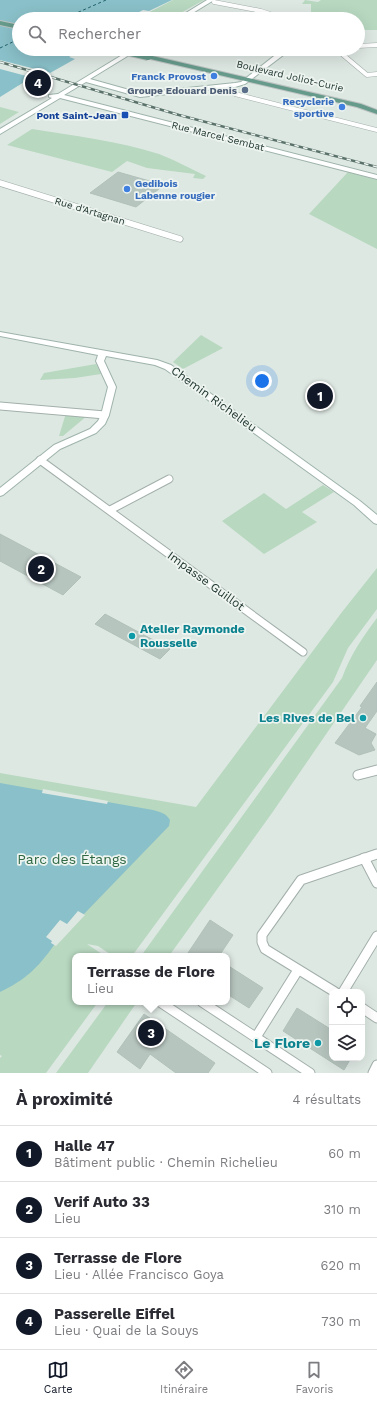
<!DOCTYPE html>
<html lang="fr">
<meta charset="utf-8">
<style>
:root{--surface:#fff;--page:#f2f2f3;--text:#2b2b33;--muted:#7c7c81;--line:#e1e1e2;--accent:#111827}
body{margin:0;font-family:"Work Sans",sans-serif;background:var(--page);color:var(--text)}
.controls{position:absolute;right:12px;bottom:12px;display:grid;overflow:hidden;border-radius:8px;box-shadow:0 4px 16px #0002}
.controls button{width:36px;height:36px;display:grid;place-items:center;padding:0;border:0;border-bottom:1px solid var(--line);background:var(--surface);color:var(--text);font:20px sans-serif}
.you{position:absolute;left:262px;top:381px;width:14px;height:14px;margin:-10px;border:3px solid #fff;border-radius:50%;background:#1a73e8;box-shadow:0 0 0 6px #1a73e833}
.badge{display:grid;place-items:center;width:26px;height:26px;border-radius:50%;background:var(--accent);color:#fff;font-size:13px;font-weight:700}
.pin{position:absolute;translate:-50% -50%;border:2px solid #fff;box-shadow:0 1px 4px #0006}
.popup{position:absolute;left:72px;top:953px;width:158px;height:52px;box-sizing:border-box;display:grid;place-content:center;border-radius:8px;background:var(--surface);filter:drop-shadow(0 1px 3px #0005);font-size:13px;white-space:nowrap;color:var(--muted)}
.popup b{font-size:15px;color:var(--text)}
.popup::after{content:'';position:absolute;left:50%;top:100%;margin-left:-8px;border:8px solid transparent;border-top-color:var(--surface)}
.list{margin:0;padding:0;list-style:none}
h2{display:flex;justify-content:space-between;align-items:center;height:52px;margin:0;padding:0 16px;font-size:17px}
h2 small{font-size:13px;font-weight:400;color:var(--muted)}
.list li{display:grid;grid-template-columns:26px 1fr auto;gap:12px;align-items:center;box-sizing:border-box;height:56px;padding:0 16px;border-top:1px solid var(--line)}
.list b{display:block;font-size:15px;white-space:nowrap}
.list p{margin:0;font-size:13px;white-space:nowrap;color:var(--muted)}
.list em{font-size:13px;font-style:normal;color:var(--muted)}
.icon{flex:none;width:22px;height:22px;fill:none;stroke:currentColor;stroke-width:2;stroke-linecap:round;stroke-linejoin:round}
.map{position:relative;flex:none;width:377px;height:1073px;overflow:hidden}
.search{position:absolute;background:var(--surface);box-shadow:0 4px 16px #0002;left:12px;right:12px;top:12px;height:44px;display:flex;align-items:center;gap:10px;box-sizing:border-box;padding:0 14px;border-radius:22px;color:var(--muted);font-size:15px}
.sheet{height:276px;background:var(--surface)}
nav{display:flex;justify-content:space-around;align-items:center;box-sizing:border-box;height:56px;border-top:1px solid var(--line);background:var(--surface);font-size:11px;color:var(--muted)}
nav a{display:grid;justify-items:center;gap:2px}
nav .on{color:var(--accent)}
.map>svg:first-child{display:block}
.green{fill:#b8d8c0}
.water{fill:#8ac0c9}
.pier{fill:#dee8e3}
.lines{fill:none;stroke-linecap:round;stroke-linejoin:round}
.ferry{stroke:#21616b;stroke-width:1;stroke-dasharray:3 2.5;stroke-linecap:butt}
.building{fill:#b7c5bf;stroke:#b1c1ba}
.street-far3-casing{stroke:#a2afaa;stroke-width:5}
.street-far2-casing{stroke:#a2afaa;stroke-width:7}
.street-far1-casing{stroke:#a2afaa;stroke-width:9}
.street-casing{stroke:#a2afaa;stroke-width:11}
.secondary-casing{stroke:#9eb3ab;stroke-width:2}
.primary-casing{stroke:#bcc3c1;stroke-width:2}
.street-far3{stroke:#fff;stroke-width:4}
.street-far2{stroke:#fff;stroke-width:5.5}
.street-far1{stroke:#fff;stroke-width:7}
.street{stroke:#fff;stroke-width:9}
.secondary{fill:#fff;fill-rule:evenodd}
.primary{fill:#669a8b;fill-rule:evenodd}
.rail-casing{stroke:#5b726b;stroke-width:2.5}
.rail{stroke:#eef5f1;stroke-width:1.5;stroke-dasharray:4.5;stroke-linecap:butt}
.primary-bridge-casing{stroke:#bcc3c1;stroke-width:8;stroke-linecap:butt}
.primary-bridge{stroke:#669a8b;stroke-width:6}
.shop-dot{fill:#3f7fe0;stroke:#eef5f1;stroke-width:1.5}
.service-dot{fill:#5c6f8a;stroke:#eef5f1;stroke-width:1.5}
.transit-dot{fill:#1a4fb4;stroke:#eef5f1;stroke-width:1.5}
.culture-dot{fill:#0f9aa8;stroke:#eef5f1;stroke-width:1.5}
.labels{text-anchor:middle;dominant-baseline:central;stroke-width:3.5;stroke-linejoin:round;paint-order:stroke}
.far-shop-label{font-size:10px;font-weight:bold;fill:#366cbe;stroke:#eef5f1;text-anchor:end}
.far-street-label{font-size:10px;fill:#213630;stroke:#eef5f1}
.far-service-label{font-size:10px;font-weight:bold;fill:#4e5e75;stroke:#eef5f1;text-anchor:end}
.far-transit-label{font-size:10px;font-weight:bold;fill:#164399;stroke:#eef5f1;text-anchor:end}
.street-label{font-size:12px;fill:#213630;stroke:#eef5f1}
.culture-label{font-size:12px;font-weight:bold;fill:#0d838f;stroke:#eef5f1;text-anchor:start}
.near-park-label{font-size:14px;fill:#2f6944;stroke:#eef5f1}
.near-culture-label{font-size:14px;font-weight:bold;fill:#0d838f;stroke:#eef5f1;text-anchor:end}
</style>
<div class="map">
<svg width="377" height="1073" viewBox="0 0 377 1073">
<rect width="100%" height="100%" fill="#dee8e3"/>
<g class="green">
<path d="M173,0H204L170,19H136Z"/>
<path d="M305,0L318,2L321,0H377V30H358V19H304V18L310,15L309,14L311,13V4H302Z"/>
<path d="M0,107L19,112L0,124Z"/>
<path d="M32,129C75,136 118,141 159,154C175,160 191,169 206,176L203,179L193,178L195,174L147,168L127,161L112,172L7,145Z"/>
<path d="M348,172L377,180V249L309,214Z"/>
<path d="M201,335L223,348L183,369L173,362Z"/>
<path d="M96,364L101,374L75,378L40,380L44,373Z"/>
<path d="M66,413L88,415L63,436H59Z"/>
<path d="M323,485L334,492L302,512L317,522L264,554L222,521L264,493L286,509Z"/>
<path d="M377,568V609L348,648L333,682L132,956H113L98,946L87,944L105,956H75V1002H98L46,1073H0V1058L2,1056L0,1055V773L196,807L342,612Z"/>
<path d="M377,618V660L272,813L169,956H141L342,678C351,654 362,638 377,618Z"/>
<path d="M108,1002H137L88,1073H56Z"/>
</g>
<g class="water">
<path d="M0,0H172L149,11L143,10L126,19H19V49H82L69,57L75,59L50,73L42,71L0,97Z"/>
<path d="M0,783L153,810C160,812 166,813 170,820L169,826L54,945C38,968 25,980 0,992Z"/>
</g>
<g class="pier">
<path d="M0,60L51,73L53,74L50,75L42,73L34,78L0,69Z"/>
<path d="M43,789L108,801L107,804L42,793Z"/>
<path d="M78,911L85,915L56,946L51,943L52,941L46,937L60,920L67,924Z"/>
</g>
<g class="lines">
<g class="ferry">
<path d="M63,19L106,0"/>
<path d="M0,48L19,39"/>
</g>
</g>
<g class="building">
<path d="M118,172L139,178L164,185L136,207L90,193Z"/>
<path d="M0,534L81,577L63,595L0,561Z"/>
<path d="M105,614L170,649L160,659L95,624Z"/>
<path d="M377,682V711L365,728L376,734L371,743L375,750L359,755L335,743L362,707L360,706Z"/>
<path d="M210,920L233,935L219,956H186Z"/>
<path d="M227,965L263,988L249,1008L227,994Z"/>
<path d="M297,1008L332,1030V1058H351L344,1070L283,1031Z"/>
<path d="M144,1014L215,1063L208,1073H176L150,1054L140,1069L117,1052Z"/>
</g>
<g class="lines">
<g class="street-far3-casing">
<g id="street-far3">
<path d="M214,2L261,11L285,19"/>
<path d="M358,46L377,45"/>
<path d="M336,49L367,75L377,74"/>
<path d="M286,50L310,49"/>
<path d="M230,86L232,92L235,94L377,130"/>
</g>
</g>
<g class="street-far2-casing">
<path id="street-far2" d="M0,183L180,239"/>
</g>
<g class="street-far1-casing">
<g id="street-far1">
<path d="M0,406L105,415"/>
<path d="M40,460L303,652"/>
<path d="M110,510L169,479"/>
</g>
</g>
<g class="street-casing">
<g id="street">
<path d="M358,775L377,770"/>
<path d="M364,858L377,883"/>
<path d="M335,992L265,949L262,942V935L301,880L377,854"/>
<path d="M343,992L377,936"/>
<path d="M160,1002L267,1073"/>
<path d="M202,1002L310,1073"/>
<path d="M362,1008L377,1018"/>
<path d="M256,1037L298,970"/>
<path d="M373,1073L377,1065"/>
</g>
</g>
<g class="secondary-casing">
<g id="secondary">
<path d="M207,0H214L183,19H176Z"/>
<path d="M132,49H139L90,79L140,93L235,83L241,82L283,49H289L286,53L245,84L235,87L140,97L86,82L64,95L377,175V179L60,98L0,134V129L52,98L49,97V95L58,94Z"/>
<path d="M0,332L157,360L171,365L360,501L377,515V524L374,523L354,505L165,369L155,365L106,356L104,361L116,387L109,415L105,424L96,433L60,449L3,495L0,496V488L54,445L90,429L98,421L101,415L108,387L96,361L98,355L0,336Z"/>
</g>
</g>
<g class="primary-casing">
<g id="primary">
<path d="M0,21L19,25V29L0,25Z"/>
<path d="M148,55L361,104L377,110V114L357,107L146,58L145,57Z"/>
</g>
</g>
<use href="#street-far3" class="street-far3"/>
<use href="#street-far2" class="street-far2"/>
<use href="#street-far1" class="street-far1"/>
<use href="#street" class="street"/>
<use href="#secondary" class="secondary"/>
<use href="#primary" class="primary"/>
<g class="rail-casing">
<path id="rail" d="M0,62L179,115L377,167"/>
</g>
<use href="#rail" class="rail"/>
<g class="primary-bridge-casing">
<path id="primary-bridge" d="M113,49L148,57"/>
</g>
<use href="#primary-bridge" class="primary-bridge"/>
</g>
<g class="shop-dot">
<circle cx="214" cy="76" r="4"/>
<circle cx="342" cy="107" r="4"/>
<circle cx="127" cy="189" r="4"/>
</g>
<circle class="service-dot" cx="245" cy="90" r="4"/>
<rect class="transit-dot" x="121" y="111" width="8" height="8" rx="2"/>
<g class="culture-dot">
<circle cx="132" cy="636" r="4"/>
<circle cx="363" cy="718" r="4"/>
<circle cx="318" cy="1043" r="4"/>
</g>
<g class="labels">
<g class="far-shop-label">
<text x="206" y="76">Franck Provost</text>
<text x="334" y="101">Recyclerie<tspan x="334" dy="12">sportive</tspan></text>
<text x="135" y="183" text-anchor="start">Gedibois<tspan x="135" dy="12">Labenne rougier</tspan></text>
</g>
<g class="far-street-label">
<text transform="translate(290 76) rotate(13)">Boulevard Joliot-Curie</text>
<text transform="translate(218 136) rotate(14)">Rue Marcel Sembat</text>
<text transform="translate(90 211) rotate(17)">Rue d'Artagnan</text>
</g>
<g class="far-service-label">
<text x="237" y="90">Groupe Edouard Denis</text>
</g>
<g class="far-transit-label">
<text x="117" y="115">Pont Saint-Jean</text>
</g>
<g class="street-label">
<text transform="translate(214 399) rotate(36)">Chemin Richelieu</text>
<text transform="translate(206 581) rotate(36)">Impasse Guillot</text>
</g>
<g class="culture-label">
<text x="140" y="629">Atelier Raymonde<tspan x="140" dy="14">Rousselle</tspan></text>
<text x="355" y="718" text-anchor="end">Les Rives de Bel</text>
</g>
<g class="near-park-label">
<text x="72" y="859">Parc des Étangs</text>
</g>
<g class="near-culture-label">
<text x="310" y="1043">Le Flore</text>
</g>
</g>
</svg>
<div class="controls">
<button><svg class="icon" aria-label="locate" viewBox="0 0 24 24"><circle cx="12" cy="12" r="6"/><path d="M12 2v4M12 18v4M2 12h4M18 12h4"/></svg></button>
<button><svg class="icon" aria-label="layers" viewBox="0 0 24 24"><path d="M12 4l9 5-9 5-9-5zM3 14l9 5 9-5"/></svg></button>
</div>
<div class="you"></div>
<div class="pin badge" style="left:320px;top:396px">1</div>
<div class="pin badge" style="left:41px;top:569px">2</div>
<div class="pin badge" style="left:151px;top:1033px">3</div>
<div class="popup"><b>Terrasse de Flore</b>Lieu</div>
<div class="pin badge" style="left:38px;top:83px">4</div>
<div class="search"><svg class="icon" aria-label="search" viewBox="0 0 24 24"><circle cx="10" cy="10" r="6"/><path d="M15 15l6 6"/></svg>Rechercher</div>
</div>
<section class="sheet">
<h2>À proximité<small>4 résultats</small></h2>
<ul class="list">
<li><span class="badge">1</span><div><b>Halle 47</b><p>Bâtiment public · Chemin Richelieu</p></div><em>60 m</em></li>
<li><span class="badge">2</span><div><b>Verif Auto 33</b><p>Lieu</p></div><em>310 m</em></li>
<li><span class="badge">3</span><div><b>Terrasse de Flore</b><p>Lieu · Allée Francisco Goya</p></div><em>620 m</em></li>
<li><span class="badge">4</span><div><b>Passerelle Eiffel</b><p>Lieu · Quai de la Souys</p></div><em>730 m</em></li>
</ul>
</section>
<nav>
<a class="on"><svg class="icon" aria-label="map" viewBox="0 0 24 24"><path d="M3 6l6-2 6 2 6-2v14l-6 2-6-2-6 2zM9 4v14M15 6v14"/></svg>Carte</a>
<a><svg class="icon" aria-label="directions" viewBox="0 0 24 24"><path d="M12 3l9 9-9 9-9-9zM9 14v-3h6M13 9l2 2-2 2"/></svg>Itinéraire</a>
<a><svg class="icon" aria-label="saved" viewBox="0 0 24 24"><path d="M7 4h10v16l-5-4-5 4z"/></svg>Favoris</a>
</nav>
